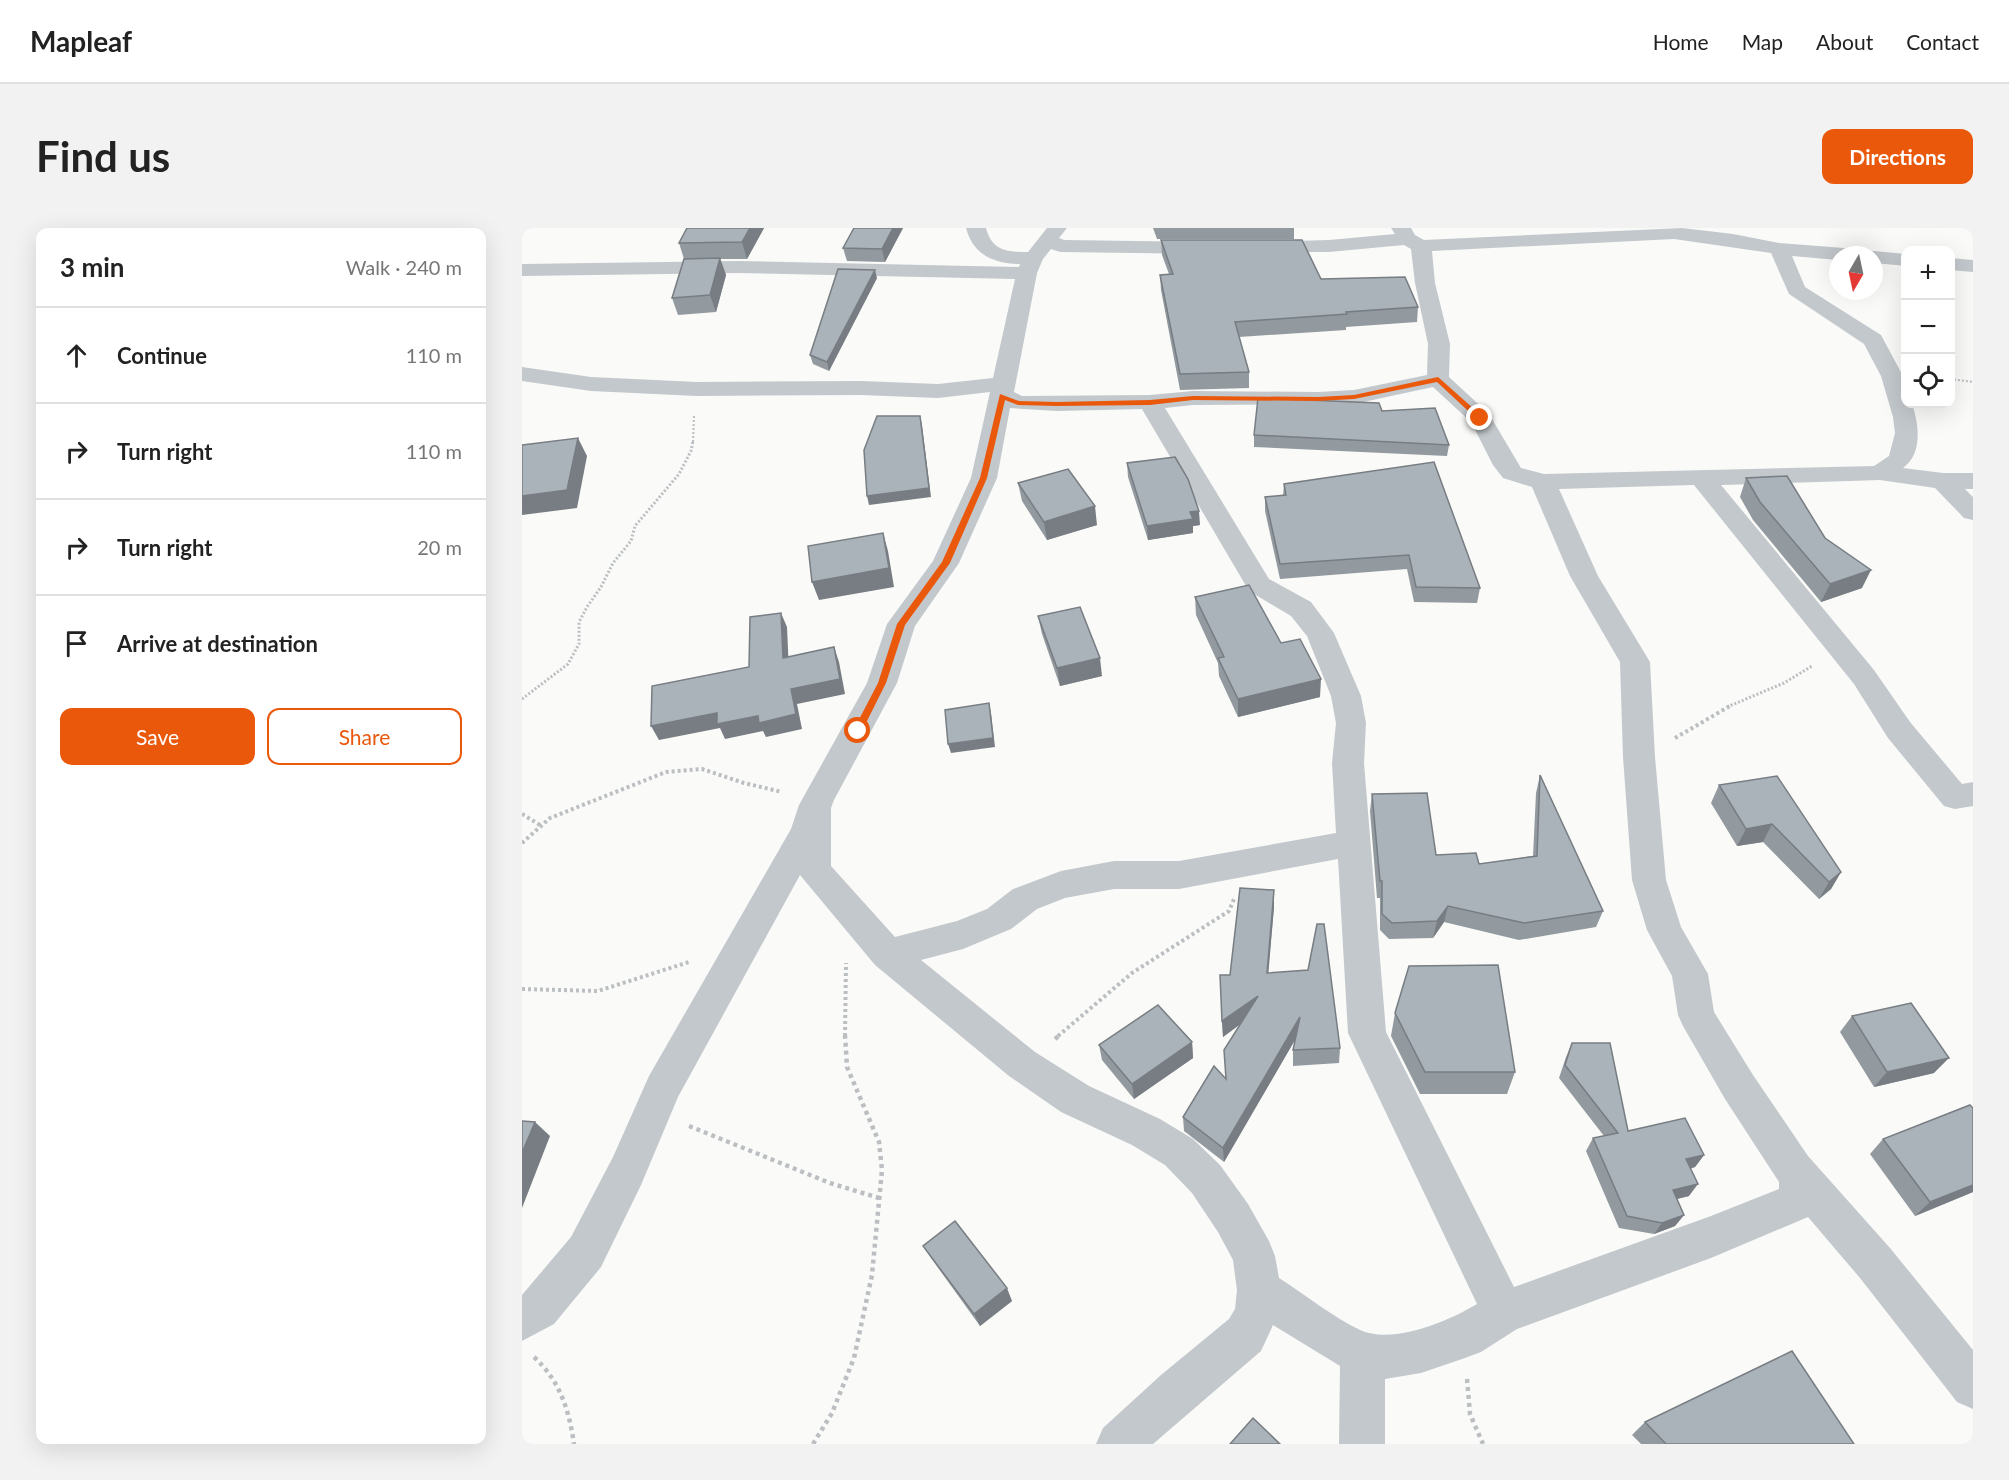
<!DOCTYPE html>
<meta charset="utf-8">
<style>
:root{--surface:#fff;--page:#f2f2f2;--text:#222;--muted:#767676;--line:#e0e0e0;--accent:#ea580c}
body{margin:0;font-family:Lato,sans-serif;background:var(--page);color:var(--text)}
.controls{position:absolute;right:18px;top:18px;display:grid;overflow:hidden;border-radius:12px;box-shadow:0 6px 24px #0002}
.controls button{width:54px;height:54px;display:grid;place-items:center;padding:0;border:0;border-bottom:2px solid var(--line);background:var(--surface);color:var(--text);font:30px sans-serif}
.compass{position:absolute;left:1307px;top:18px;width:54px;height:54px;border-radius:50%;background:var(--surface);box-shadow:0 6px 24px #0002;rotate:189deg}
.stop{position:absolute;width:18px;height:18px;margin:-14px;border:4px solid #ea580c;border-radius:50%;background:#fff}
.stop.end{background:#ea580c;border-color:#fff;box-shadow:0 2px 6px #0008}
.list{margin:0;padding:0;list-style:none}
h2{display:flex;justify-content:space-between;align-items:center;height:78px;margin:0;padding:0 24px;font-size:26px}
h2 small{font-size:20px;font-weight:400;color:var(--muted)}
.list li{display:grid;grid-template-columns:39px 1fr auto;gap:18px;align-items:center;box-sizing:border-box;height:96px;padding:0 24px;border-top:2px solid var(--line)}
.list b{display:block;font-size:22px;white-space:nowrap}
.list em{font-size:20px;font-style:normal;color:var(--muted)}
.actions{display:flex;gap:12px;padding:18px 24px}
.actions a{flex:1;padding:14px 0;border:2px solid var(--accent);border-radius:12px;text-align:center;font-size:21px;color:var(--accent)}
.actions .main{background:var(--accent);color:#fff}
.icon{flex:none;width:33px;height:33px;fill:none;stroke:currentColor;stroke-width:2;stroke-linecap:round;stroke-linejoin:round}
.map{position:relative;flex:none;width:1451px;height:1216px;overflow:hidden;border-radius:12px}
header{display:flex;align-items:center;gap:36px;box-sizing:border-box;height:84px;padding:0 30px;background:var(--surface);border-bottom:2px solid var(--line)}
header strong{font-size:28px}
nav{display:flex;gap:33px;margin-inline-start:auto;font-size:21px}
.intro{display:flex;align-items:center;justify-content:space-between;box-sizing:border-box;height:144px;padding:0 36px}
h1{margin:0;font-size:42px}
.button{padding:15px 27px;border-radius:12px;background:var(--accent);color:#fff;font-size:21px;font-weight:700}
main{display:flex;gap:36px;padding:0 36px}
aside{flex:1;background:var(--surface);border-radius:12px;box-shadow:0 6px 24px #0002}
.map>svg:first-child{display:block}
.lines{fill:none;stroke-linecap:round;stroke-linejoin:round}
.path-far3{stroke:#bbbfc2;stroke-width:2;stroke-dasharray:2 2;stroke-linecap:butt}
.path-far2{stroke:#bbbfc2;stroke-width:3;stroke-dasharray:2 2;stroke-linecap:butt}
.path-far1{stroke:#bbbfc2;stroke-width:4;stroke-dasharray:3 3;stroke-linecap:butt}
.path{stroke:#bbbfc2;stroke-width:4.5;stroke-dasharray:4 4;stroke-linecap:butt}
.minor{fill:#c3c8cc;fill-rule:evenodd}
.wall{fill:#929a9f}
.shaded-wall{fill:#777d82}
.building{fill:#aab3b9;stroke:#777d82;stroke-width:1.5}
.route{fill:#ea580c}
</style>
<header>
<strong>Mapleaf</strong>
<nav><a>Home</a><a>Map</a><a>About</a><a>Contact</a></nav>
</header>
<div class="intro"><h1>Find us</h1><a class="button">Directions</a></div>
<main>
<aside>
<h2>3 min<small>Walk · 240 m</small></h2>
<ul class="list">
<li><svg class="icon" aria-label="ahead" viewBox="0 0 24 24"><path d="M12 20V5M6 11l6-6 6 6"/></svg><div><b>Continue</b></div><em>110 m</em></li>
<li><svg class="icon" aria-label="right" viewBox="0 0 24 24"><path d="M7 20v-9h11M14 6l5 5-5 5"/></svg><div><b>Turn right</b></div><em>110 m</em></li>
<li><svg class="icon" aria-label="right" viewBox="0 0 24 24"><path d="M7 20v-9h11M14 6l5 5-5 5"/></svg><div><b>Turn right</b></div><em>20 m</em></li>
<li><svg class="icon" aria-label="arrive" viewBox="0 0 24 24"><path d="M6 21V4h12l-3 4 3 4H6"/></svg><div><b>Arrive at destination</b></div></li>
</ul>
<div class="actions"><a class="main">Save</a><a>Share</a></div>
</aside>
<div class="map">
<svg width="1451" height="1216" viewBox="0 0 1451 1216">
<rect width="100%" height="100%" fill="#fafaf8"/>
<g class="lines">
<g class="path-far3">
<path d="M1428,151L1451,154"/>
<path d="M171,214L172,188"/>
</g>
<g class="path-far2">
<path d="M0,471L46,436L57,416V394L65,379L79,359L91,335L109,313L113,298L157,246L169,223L171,213"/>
<path d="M1205,479L1262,455L1290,438"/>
</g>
<g class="path-far1">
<path d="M1153,510L1208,478"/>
<path d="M0,586L18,597"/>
<path d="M0,615L28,590L144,544L180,541L222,555L260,564"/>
<path d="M0,761L76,763L167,734"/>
<path d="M323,808L324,735"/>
<path d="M536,808L610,745L707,683L712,671"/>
</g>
<g class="path">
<path d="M533,811L538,807"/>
<path d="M167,898L308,955L357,970"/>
<path d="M12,1129C38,1153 47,1182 52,1216"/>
<path d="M945,1151L948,1186L961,1216"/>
<path d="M291,1216L310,1185L332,1130L350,1047L360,942L357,914L325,839L323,807"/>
</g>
<g class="minor">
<path d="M444,0H464C470,23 485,24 506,24L525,0H545L537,10L542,12L685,14L692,16L695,20L692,24L685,26L538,24L529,21L521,31L515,45L492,164L500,168L628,167L671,163L796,164L832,162L905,147L906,116L893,55L889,21L882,17L807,24H733L730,20L733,16L740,14L807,12L873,6L869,0H889L893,7L902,12L1160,0L1211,6L1257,15L1335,21L1344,26L1352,23L1384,26V38L1352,35V27H1316V32L1270,28L1283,59L1359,107L1381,148L1384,176H1390C1397,196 1401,226 1381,240L1421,245H1451V261H1443L1451,269V292L1442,290L1413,260L1358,252L1199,257L1352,442L1388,494L1440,556L1451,554V578L1433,581L1422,578L1366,510L1332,456L1172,257L1037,261L1076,348L1128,434L1133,529L1144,652L1159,699L1186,746L1192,784L1231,847L1286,928L1368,1020L1451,1122V1181L1435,1174L1338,1050L1286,989L1189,1030L995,1101L959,1124L943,1130L899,1145L863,1151V1216H817L818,1138L751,1097L739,1123L631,1216H574L581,1200L639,1147L707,1091L713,1081L715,1062L711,1032L696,1004L670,965L643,937L610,917L539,884L487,848L353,737L278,647L156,869L119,957L79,1039L32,1096L0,1113V1067L49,1009L91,929L127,848L269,601L277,577L345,455L365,396L411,333L449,250L468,164L416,170L339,167L175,168L69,163L0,153V139L69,149L175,154L339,153L416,156L471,150L493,51L216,45L0,48V36L216,33L497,39L498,36C473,36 451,27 444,0ZM1152,11L1249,25L1267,66L1342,116L1359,148L1371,189L1373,205L1367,228L1352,238L1022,246L999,240L967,186L927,149L928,116L913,55L910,23ZM911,159L949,194L971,237L981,250L1010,259L1048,348L1098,434L1101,529L1110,652L1125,702L1150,748L1156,787L1161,798L1203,871L1257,954V961L1189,988L992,1059L864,804L842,535L844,495L839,468L812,405L789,374L747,351L643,180L671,177L832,176ZM488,180L535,183L620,181L727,363L769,388L785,408L809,468L814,495L810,535L814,605L657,633H592L539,643L491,661L465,681L435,693L373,709L309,638V580L312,572L375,455L393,398L437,335L475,250ZM816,631L826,805L955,1076C927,1093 871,1117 838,1102C811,1089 782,1066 757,1050L753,1028L747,1013L726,976L698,937L671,911L638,891L567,858L513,824L399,732L441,721L489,701L515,681L543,670L592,661H657Z"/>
<path d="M1428,30L1451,32V44L1428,42Z"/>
</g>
</g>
<g class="wall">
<path d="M165,0H242L225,31H198L204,47L194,84L156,87L150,70L162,31L157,15Z"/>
<path d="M381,0L363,34L325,33L321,20Z"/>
<path d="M631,0H772V11H635Z"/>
<path d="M639,12L799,51L896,79L895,94L824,99V102L717,109L727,144V160L658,162L639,62L638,47L647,46L640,27Z"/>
<path d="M355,50L307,143L291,136L288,127Z"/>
<path d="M860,183L927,217L925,228L732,219V207Z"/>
<path d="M605,235L678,297L671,298V305L626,312L606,249Z"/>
<path d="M1224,250L1303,310L1340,360L1299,374L1231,292L1218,269Z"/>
<path d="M496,255L575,297L525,312L500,273Z"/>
<path d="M762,256L958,360L955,375L892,374L885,341L758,351L743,283V269L761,268Z"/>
<path d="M673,369L798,469L716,489L697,448L696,435L674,387Z"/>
<path d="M516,388L580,448L538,458L520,406Z"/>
<path d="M1018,547L1081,683L1074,699L997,712L922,694L911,710L867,711L858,702V670H855L848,583L850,566L914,627L957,636L1011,628L1014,565Z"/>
<path d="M1197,557L1319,644L1309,661L1297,671L1241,614L1215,618L1189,575Z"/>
<path d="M752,679L746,744L818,820L817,835L771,838V822L774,810L702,934L662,903L661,889L703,851L718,796L701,809L698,747H708Z"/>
<path d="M873,785L993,844L985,866H898L869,808Z"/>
<path d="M1330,788L1412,845L1352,859L1318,804Z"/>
<path d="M670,814L671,830L612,871L580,832L577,817Z"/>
<path d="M1050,815L1106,903L1182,927L1173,939L1168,941L1167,968L1155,971L1162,987L1153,998L1132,1006L1097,1000L1064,923L1071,910L1082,908L1037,850L1044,829Z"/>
<path d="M1451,880V964L1393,988L1348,926L1361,911Z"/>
<path d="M401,1018L490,1073L458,1098L409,1030Z"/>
<path d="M1123,1194L1332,1216H1119L1110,1207Z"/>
</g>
<g class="shaded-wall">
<path d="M228,0H242L225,31L220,14Z"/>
<path d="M371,0H381L363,34L360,21Z"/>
<path d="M198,30L204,47L194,84L188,67Z"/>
<path d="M353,42L355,50L307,143L305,134Z"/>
<path d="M398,188L400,197L409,269L347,277L345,268Z"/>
<path d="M56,210L65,228L55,280L0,287V268Z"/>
<path d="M573,278L575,297L525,312L522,294Z"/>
<path d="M677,283L678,297L671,298V305L626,312L625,298L668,284Z"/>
<path d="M361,305L366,323L372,359L297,372L290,354Z"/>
<path d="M1349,342L1340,360L1299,374L1308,356Z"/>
<path d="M259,385L265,399L267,444L261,430Z"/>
<path d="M312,419L317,434L323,466L275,476L280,501L244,509L241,503L203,511L198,500L137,512L129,498L195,485L236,488L269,461Z"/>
<path d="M578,430L580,448L538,458L535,440Z"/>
<path d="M799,451L798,469L716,489V471Z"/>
<path d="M467,475L469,485L473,519L429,525L426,516Z"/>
<path d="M1250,596L1241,614L1215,618L1224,601Z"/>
<path d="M1319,644L1309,661L1297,671L1307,654Z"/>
<path d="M752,662V679L745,761V745Z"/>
<path d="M926,678L922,694L911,710L915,693Z"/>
<path d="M736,768L735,784L701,809L700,793Z"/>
<path d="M778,789L777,805L702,934L701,920Z"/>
<path d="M670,814L671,830L612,871L610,856Z"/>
<path d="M1427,830L1412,845L1352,859L1365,844Z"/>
<path d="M13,894L28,908L0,980V925Z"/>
<path d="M1182,927L1173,939L1155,944L1164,931Z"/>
<path d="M1176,956L1167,968L1142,974L1151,962Z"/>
<path d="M1451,957V964L1393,988L1408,974Z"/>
<path d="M1162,987L1153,998L1132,1006L1140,995Z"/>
<path d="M485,1060L490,1073L458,1098L452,1086Z"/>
</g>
<g class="building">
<path d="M165,0H228L220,14L157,15Z"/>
<path d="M332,0H371L360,21L321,20Z"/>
<path d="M639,12H780L799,51L883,49L896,79L824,84L825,86L713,94L727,144L658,146L638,47L651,46Z"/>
<path d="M198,30L188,67L150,70L162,31Z"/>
<path d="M316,41L353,42L305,134L288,127Z"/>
<path d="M736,170L857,175L860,183L913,180L927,217L732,207Z"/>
<path d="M355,188H398L407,260L345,268L342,222Z"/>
<path d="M56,210L45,262L0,268V217Z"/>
<path d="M653,229L666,251L677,283L668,284L671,291L625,298L605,235Z"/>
<path d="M912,234L958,360L894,359L887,327L758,336L743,269L764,267L762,256Z"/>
<path d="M546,241L573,278L522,294L496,255Z"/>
<path d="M1265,248L1303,310L1349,342L1308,356L1238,274L1224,250Z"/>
<path d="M361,305L367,340L290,354L286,318Z"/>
<path d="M727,357L759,415L778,411L799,451L716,471L696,430L702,429L673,369Z"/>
<path d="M558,379L578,430L535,440L516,388Z"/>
<path d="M259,385L261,430L312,419L318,451L269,461L274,486L237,495L236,488L195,496V485L129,498L130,458L227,439L228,389Z"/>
<path d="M467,475L471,510L426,516L423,482Z"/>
<path d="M1018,547L1081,683L1002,695L926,678L915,693L870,695L860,686V653H858L850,566L905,565L914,627L954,625L957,636L1015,628Z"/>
<path d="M1255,548L1319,644L1307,654L1250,596L1224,601L1197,557Z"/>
<path d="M718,660L752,662L745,745L786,742L795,696H802L818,820L771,822L778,789L701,920L661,889L692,838L704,851L702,822L736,768L700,793L698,747H708Z"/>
<path d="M976,737L993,844H903L873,785L887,738Z"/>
<path d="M1389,775L1427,830L1365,844L1330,788Z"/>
<path d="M636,777L670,814L610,856L577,817Z"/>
<path d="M1050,815H1088L1106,903L1163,890L1182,927L1164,931L1176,956L1151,962L1162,987L1140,995L1105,988L1071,910L1096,905L1043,837Z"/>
<path d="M1448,877L1451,880V957L1408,974L1361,911Z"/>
<path d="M0,893L13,894L0,925Z"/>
<path d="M433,993L485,1060L452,1086L401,1018Z"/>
<path d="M1270,1123L1332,1216H1144L1123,1194Z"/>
<path d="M731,1190L758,1216H708Z"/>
</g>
<path class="route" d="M916,149L961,189V192H956L915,154L832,171L796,173L671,172L628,177L535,178L496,177L483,172L465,250L428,335L383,397L364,455L339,505H332L331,503L356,455L375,396L420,334L458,250L478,166L497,173L535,174L628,172L671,168L796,169L832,167Z"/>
</svg>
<div class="controls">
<button>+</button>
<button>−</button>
<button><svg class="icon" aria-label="locate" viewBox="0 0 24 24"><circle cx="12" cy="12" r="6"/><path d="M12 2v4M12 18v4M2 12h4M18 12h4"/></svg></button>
</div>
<svg class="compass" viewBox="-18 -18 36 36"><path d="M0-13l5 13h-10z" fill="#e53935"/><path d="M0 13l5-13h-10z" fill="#767676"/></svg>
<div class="stop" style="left:336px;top:503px"></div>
<div class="stop end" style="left:958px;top:190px"></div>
</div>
</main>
